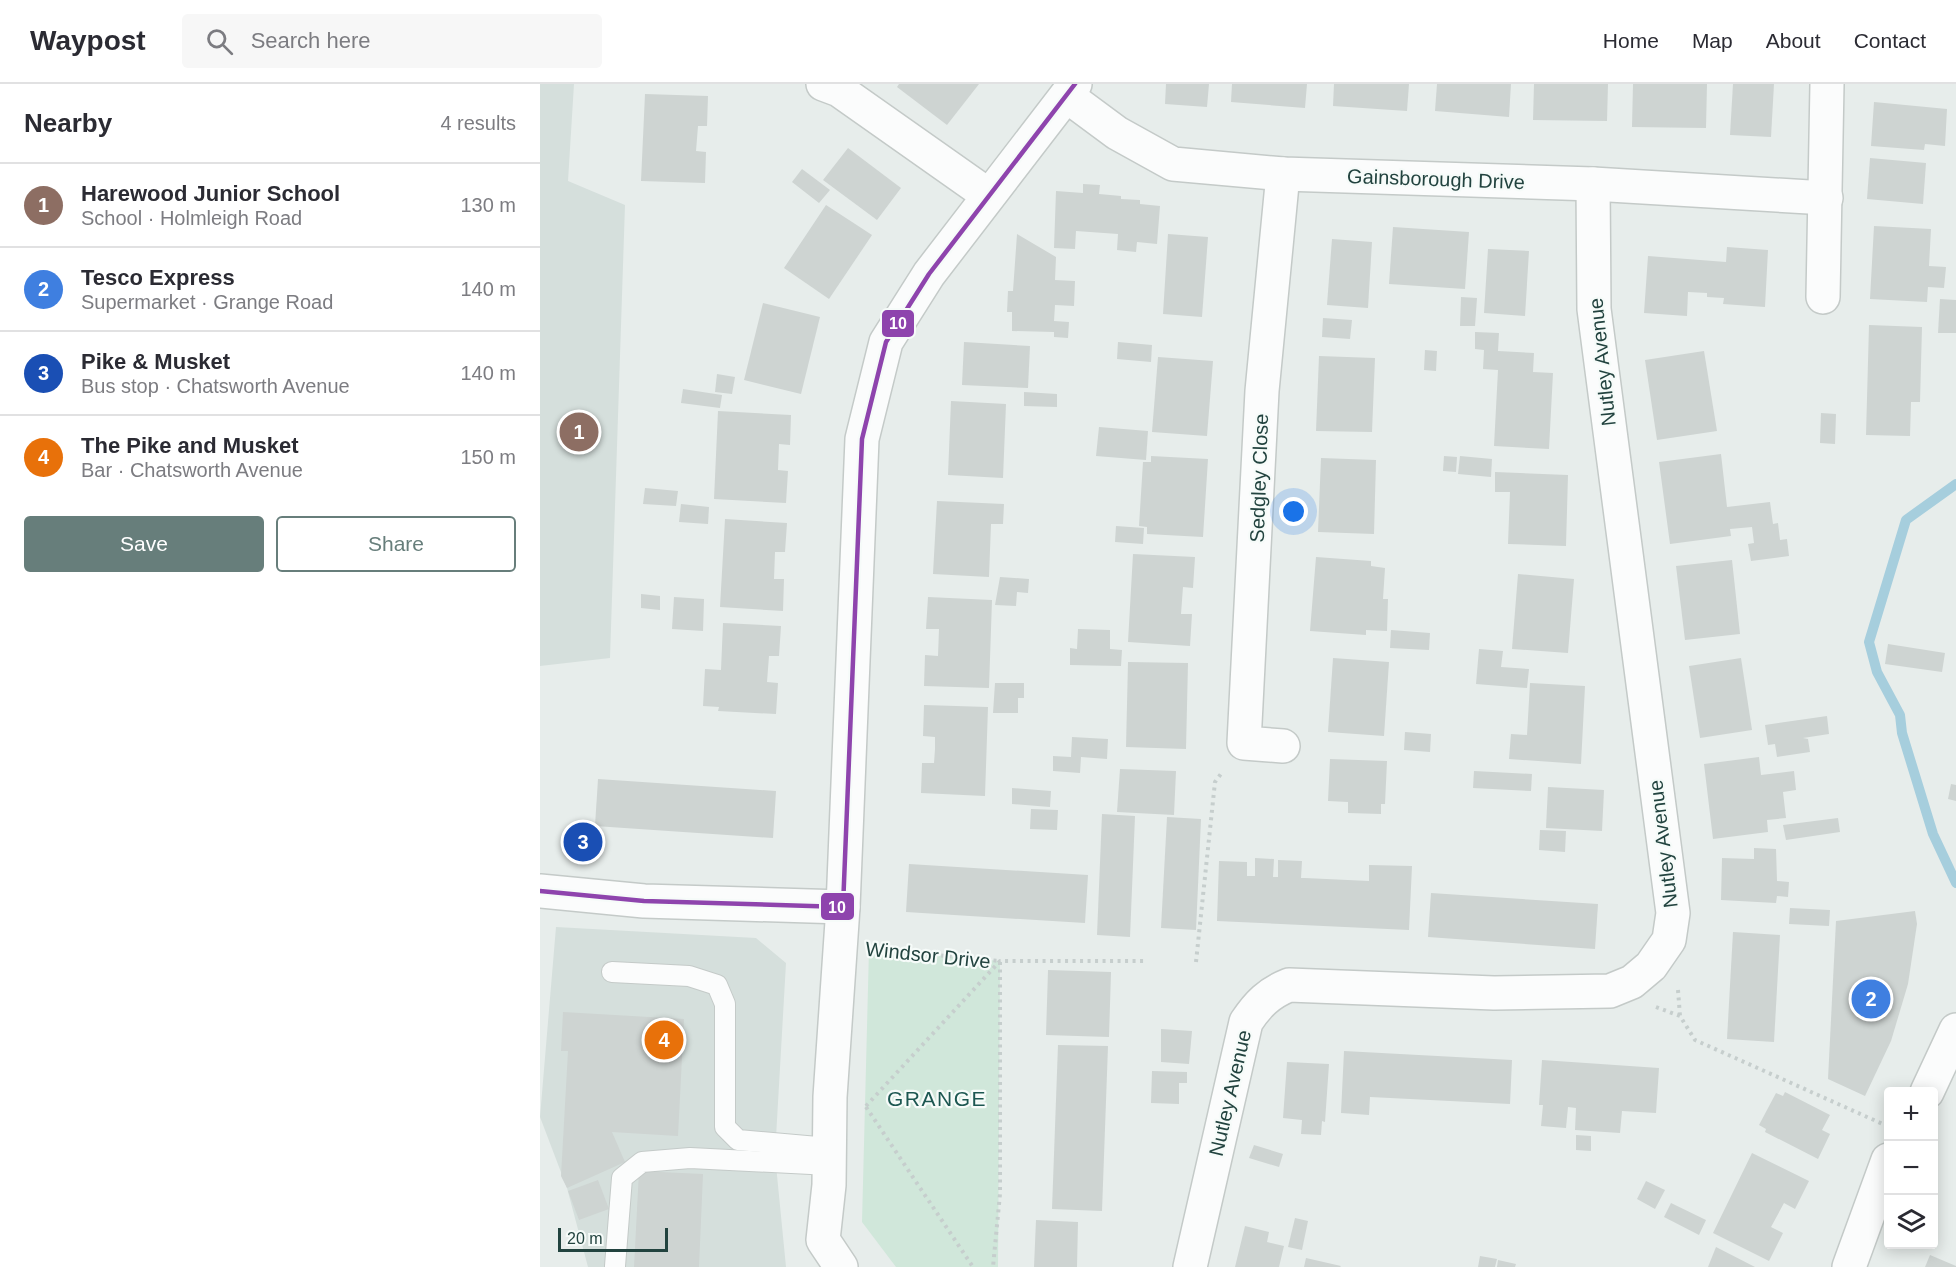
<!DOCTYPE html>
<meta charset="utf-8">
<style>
:root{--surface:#fff;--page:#f7f7f7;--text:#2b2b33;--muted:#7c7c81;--line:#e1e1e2;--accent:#677e7b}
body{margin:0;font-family:Helvetica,sans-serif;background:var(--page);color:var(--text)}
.controls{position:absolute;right:18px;bottom:18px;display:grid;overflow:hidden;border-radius:6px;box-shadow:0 3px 15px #0003}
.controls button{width:54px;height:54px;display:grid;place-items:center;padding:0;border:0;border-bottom:2px solid var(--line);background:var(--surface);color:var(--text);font:30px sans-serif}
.scale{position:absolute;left:18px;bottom:15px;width:110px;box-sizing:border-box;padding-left:6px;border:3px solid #22433f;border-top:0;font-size:16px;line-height:21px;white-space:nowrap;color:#22433f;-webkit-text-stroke:4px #f6fbf9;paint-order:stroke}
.you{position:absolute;left:754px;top:428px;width:21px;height:21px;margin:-15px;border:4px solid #fff;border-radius:50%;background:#1a73e8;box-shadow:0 0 0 9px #1a73e833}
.badge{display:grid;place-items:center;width:39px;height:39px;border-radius:50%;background:var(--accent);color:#fff;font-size:20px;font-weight:700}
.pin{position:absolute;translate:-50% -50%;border:3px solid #fff;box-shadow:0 2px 6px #0006}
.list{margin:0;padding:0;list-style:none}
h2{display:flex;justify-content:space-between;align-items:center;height:78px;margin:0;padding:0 24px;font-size:26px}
h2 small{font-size:20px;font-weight:400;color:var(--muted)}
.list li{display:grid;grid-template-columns:39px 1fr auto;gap:18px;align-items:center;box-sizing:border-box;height:84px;padding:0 24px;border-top:2px solid var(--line)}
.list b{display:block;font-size:22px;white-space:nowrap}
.list p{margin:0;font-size:20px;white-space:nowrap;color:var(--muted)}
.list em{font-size:20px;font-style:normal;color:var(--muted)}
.actions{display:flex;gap:12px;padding:18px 24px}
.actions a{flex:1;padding:14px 0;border:2px solid var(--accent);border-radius:6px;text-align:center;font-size:21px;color:var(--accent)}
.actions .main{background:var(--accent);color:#fff}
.icon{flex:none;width:33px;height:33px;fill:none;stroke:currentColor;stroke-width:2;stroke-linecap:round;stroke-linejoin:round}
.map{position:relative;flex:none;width:1416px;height:1183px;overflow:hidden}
header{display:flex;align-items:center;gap:36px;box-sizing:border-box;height:84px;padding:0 30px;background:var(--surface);border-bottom:2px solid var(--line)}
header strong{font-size:28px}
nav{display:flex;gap:33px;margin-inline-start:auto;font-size:21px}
.search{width:420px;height:54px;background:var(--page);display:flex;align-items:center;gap:15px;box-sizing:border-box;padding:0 21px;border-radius:6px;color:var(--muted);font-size:22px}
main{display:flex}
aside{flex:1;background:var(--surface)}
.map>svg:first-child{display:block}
.built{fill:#d5dfdc}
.green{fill:#d0e7da}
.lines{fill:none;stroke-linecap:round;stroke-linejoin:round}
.stream{stroke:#a6cedd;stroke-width:10}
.building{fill:#ced4d2}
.lane-casing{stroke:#c4cac8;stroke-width:22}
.street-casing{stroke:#c4cac8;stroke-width:36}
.path{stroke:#c6cecd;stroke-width:4;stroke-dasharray:3 4.5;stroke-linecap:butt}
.lane{stroke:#fbfcfc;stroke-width:20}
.street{stroke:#fbfcfc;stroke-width:33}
.bus-1-casing{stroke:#f6fbf9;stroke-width:9}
.bus-1{stroke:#8e44ad;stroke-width:4.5}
.labels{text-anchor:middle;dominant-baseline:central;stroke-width:4.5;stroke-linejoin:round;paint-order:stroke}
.street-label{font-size:20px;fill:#22433f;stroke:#f6fbf9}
.neighbourhood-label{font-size:21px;letter-spacing:1.5px;fill:#1c5751;stroke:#f6fbf9}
.line-badge{stroke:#f6fbf9;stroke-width:2}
.badge-label{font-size:16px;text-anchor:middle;font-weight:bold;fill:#fff}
</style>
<header>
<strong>Waypost</strong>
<div class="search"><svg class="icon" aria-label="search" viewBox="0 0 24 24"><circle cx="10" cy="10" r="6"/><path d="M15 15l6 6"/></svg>Search here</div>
<nav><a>Home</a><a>Map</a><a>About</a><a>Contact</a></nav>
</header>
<main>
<aside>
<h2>Nearby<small>4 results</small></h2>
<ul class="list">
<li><span class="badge" style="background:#8d6e63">1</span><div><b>Harewood Junior School</b><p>School · Holmleigh Road</p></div><em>130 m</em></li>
<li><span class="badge" style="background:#3f7fe0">2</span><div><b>Tesco Express</b><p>Supermarket · Grange Road</p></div><em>140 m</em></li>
<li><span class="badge" style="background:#1a4fb4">3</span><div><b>Pike &amp; Musket</b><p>Bus stop · Chatsworth Avenue</p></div><em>140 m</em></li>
<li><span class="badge" style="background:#e8710a">4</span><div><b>The Pike and Musket</b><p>Bar · Chatsworth Avenue</p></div><em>150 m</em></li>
</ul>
<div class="actions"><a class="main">Save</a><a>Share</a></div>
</aside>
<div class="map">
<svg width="1416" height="1183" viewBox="0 0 1416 1183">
<rect width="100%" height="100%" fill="#e7edeb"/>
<g class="built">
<path d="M0,0H34L28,97L85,121L70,574L0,582Z"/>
<path d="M16,843L216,854L246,879L235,1071L246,1183H48L27,1104L0,1033Z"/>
</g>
<path class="green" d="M329,865L460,877L458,1183H356L322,1138Z"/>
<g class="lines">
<path class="stream" d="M1416,400L1366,436L1329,558L1337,588L1360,631L1362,649L1393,750L1416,799"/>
</g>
<g class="building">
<path d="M359,0H439L407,41L357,3Z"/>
<path d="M626,0H669L667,23L625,20Z"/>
<path d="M692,0H767L765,24L691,18Z"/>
<path d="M794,0H869L867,27L793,22Z"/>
<path d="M897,0H971L969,33L895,27Z"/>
<path d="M994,0H1068L1067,37L993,36Z"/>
<path d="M1093,0H1167L1166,44L1092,43Z"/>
<path d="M1193,0H1234L1231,53L1190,51Z"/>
<path d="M105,10L168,12L167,42H158L156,67L166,68L165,99L101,97Z"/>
<path d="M1334,18L1407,25L1405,62L1385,60L1384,66L1331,62Z"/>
<path d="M308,64L361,104L337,136L283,96Z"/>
<path d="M1330,74L1386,79L1383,120L1327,115Z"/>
<path d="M262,85L290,106L279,119L252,98Z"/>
<path d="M543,100L560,101L559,110L581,112V115L600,116V120L620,122L617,160L597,158L596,168L577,166L578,150L536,147L535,165L514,164L516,107L543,109Z"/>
<path d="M286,121L332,151L289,215L244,184Z"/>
<path d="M1334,142L1391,145L1389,182L1406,183L1404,204L1388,203L1387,218L1330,215Z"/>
<path d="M853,143L929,148L925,205L849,200Z"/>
<path d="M477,150L516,173L515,196L535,197L534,222L515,221L514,237L529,238L528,254L514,253V248L472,247V228H467L468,207H473Z"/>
<path d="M628,150L668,153L662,233L623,230Z"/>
<path d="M792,155L832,158L828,224L787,221Z"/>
<path d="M1187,163L1228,166L1225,223L1183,220L1184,214L1167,213V209L1148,208L1147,232L1104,229L1108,172L1186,178Z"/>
<path d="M948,165L989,167L985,232L944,229Z"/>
<path d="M921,213L937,214L935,242H920Z"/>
<path d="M1400,215L1416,216V249H1398Z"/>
<path d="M223,219L280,233L261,310L204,296Z"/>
<path d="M783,234L812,236L810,255L782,253Z"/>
<path d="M1329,241L1382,243L1380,318H1371L1370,352L1326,351Z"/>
<path d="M935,248L959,249L958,267L994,269L993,288L1013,289L1009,365L954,362L958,286L943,285L944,266L935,265Z"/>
<path d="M424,258L490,262L488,304L422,301Z"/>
<path d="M578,258L612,261L611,278L577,275Z"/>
<path d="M885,266L897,267L896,287L884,286Z"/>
<path d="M1164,267L1177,347L1117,356L1105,276Z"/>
<path d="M779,272L835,274L832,348L776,347Z"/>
<path d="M618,273L673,277L667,352L612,348Z"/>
<path d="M177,290L195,293L192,310L175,308Z"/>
<path d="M143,305L182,311L180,324L141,319Z"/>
<path d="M484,308L517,310V323L484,322Z"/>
<path d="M411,317L466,320L463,394L408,391Z"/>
<path d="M178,327L251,331L250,361L239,360L238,386L248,387L246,419L174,415Z"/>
<path d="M1281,329L1296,330L1295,360L1280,359Z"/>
<path d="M559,343L608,347L606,376L556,372Z"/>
<path d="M1181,370L1187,423L1230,418L1233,440L1238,439L1240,456L1247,455L1249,472L1211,477L1208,460L1214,459L1212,443L1190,445L1191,452L1130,460L1119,378Z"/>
<path d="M611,372L668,375L663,453L607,450V443L599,442L603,378H611Z"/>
<path d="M904,372L917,373L916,388L903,387Z"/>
<path d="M920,372L952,375L951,393L918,390Z"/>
<path d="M781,374L836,376L834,450L778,448Z"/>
<path d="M955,388L1028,391L1026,462L968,460L970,408H955Z"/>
<path d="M105,404L138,407L136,422L103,420Z"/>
<path d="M397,417L464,420L463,440H451L449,493L393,490Z"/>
<path d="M141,420L169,423L168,440L139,438Z"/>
<path d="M185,435L247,439L245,468H235L234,495H244L243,527L180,523Z"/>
<path d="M576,442L604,444L603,460L575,458Z"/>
<path d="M593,470L655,473L653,504L643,503L641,530H652L650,562L588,558Z"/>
<path d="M776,473L831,477V482L845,484L843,515H848L847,547L826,546V551L770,547Z"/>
<path d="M1192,476L1200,550L1145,556L1136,482Z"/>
<path d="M978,490L1034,495L1028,569L972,565Z"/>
<path d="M460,493L489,495L488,509L477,508L476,522L455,521Z"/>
<path d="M101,510L120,512V526L101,524Z"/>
<path d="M134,513L164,515L163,547L132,545Z"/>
<path d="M388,513L452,516L449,604L384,602L385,571L398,572L399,545H386Z"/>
<path d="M183,539L241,542L239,572H229L227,598L238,599L236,630L178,627L179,623L163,622L165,585L181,586Z"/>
<path d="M538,545L570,546V565L582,566L581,582L530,581V564L537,565Z"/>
<path d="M851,546L890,549L889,566L850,564Z"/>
<path d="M1348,560L1405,569L1402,588L1345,580Z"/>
<path d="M939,565L963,567L961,583L989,585L987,604L936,600Z"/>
<path d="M793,574L849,578L844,652L788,648Z"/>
<path d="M1201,574L1212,646L1160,654L1149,582Z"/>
<path d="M588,578L648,579L646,665L586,663Z"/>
<path d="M455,599H484V614H478V629H453Z"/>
<path d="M990,599L1045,602L1041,680L969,675L971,650L987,651Z"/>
<path d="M384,621L448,623L445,712L381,709L382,679H394L395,665V653L383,652Z"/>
<path d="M1287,632L1289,650L1263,654L1268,655L1270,668L1237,673L1235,660L1228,661L1225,641Z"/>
<path d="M865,648L891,650L890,668L864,666Z"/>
<path d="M532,653L568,655L567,675L541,673L540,689L513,687V672L531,673Z"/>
<path d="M1219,673L1221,691L1254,687L1256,706L1243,708L1246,734L1227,736L1228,748L1173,755L1164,680Z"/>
<path d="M790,675L847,677L845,720H841V730L808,729V718L788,717Z"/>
<path d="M580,685L636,687L634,731L577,728Z"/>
<path d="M934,687L992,690L991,707L933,704Z"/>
<path d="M58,695L236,707L233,754L55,742Z"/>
<path d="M1411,700L1416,701V717L1408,715Z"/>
<path d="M1008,703L1064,706L1062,747L1006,744Z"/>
<path d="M472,704L511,707L510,723L472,720Z"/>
<path d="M491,725L518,726L517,746L490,745Z"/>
<path d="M562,730L595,732L590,853L557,851Z"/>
<path d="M627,733L661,735L656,846L621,844Z"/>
<path d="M1298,734L1300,748L1246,756L1243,741Z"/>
<path d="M1000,746L1026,747L1025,768L999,766Z"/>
<path d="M1214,764L1236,765L1237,797L1249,798L1248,813L1237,812L1236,819L1181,816L1182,774L1214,775Z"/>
<path d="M715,774L734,775L733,793H738V776L762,777L761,794H765L829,797V781L872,782L869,846L677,837L679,777L707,778V792H715Z"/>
<path d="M369,780L548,791L545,839L366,828Z"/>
<path d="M891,809L1058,820L1055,865L888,853Z"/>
<path d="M1250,824L1290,826L1289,842L1249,840Z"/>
<path d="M1375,827L1377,840L1368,900L1351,957L1325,1012L1288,995L1296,837Z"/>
<path d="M1193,848L1240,851L1234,958L1187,955Z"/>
<path d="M508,886L571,888L569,953L506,951Z"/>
<path d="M23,928L144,935L138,1052L72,1048L85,1078L27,1104L21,1092L28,967H21Z"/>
<path d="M621,945L652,947L649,980L621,978Z"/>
<path d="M518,961L568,962L562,1127L512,1125Z"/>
<path d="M804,967L972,976L970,1020L830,1013L829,1031L801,1029Z"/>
<path d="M1002,976L1119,984L1116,1029L1082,1027L1080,1049L1035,1046L1036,1024L1028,1023L1026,1044L1001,1042L1003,1021H999Z"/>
<path d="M747,978L789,980L785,1038L782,1037L781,1051L761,1050L762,1036L743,1034Z"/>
<path d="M612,987L647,988V999H639V1020L611,1019Z"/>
<path d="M1245,1008L1290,1031L1282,1046L1290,1050L1278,1075L1225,1048L1226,1045L1219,1041L1236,1009L1243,1012Z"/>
<path d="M1036,1051L1051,1052V1067L1036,1066Z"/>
<path d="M714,1061L743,1070L739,1083L709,1074Z"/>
<path d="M1212,1069L1269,1097L1255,1125L1244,1119L1231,1143L1243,1149L1229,1177L1173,1149Z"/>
<path d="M99,1087L163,1090L159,1183H94Z"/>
<path d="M58,1096L69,1125L39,1136L28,1107Z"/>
<path d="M1106,1097L1125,1106L1115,1125L1097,1115Z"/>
<path d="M1131,1119L1166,1136L1159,1151L1124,1133Z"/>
<path d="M755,1134L768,1137L762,1166L748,1163Z"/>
<path d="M496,1136L538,1138L537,1183H494Z"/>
<path d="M705,1142L729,1148L727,1158L744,1162L739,1183H695Z"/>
<path d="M1176,1163L1215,1183H1168Z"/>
<path d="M1390,1171L1416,1182V1183H1385Z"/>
<path d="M940,1172L957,1175L955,1183H938Z"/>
<path d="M766,1174L801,1182L800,1183H764Z"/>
<path d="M958,1176L976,1180L975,1183H957Z"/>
</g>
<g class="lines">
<g class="lane-casing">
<g id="lane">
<path d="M72,888L149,892L177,901L185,920V1043L198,1056L289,1064"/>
<path d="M75,1182L82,1094L102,1078L150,1074L290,1081"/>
</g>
</g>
<g class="street-casing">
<g id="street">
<path d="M283,0L299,6L448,111"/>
<path d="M527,12L577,49L633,80L743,90L1053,100L1286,114"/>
<path d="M743,90L722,307L704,659L743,662"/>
<path d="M1283,213L1287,0"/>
<path d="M0,807L104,817L303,823"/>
<path d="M1387,1008L1416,946"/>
<path d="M301,1183L283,1156L289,1101L290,1013L303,823L322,355L346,258L389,190L535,0"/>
<path d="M650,1183L706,938C718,920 729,909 749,901L954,909L1070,907L1092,898L1111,882L1129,856L1133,829L1054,225L1053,100"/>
<path d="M1309,1183L1348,1076"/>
</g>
</g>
<g class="path">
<path d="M334,865L460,877V1110L453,1183"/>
<path d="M656,878L675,698L683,687"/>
<path d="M1138,906L1140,932"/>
<path d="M1116,923L1140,932L1155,956L1345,1041"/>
<path d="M326,1022L460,877H607"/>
<path d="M326,1023L433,1183"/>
</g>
<use href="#lane" class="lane"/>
<use href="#street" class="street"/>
<g class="bus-1-casing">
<path id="bus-1" d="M0,807L104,817L303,823L322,355L346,258L389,190L535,0"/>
</g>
<use href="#bus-1" class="bus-1"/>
</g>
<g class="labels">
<g class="street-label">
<text transform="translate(896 95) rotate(2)">Gainsborough Drive</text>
<text transform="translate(1062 278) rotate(-96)">Nutley Avenue</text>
<text transform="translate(719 394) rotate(-88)">Sedgley Close</text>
<text transform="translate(1123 760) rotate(-97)">Nutley Avenue</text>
<text transform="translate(388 871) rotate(6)">Windsor Drive</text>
<text transform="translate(690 1009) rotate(-77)">Nutley Avenue</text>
</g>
<g class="neighbourhood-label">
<text x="397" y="1014">GRANGE</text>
</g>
</g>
<g class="line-badge">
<rect x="341" y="225" width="34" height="29" rx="6" fill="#8e44ad"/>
<rect x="280" y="808" width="35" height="29" rx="6" fill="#8e44ad"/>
</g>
<g class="badge-label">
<text x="358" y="245">10</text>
<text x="297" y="829">10</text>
</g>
</svg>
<div class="controls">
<button>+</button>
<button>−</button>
<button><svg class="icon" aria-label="layers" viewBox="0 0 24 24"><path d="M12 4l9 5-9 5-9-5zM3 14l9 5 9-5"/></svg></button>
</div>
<div class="scale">20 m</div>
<div class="you"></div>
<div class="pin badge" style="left:39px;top:348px;background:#8d6e63">1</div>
<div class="pin badge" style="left:1331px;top:915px;background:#3f7fe0">2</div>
<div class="pin badge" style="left:43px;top:758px;background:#1a4fb4">3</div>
<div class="pin badge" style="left:124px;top:956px;background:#e8710a">4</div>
</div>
</main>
